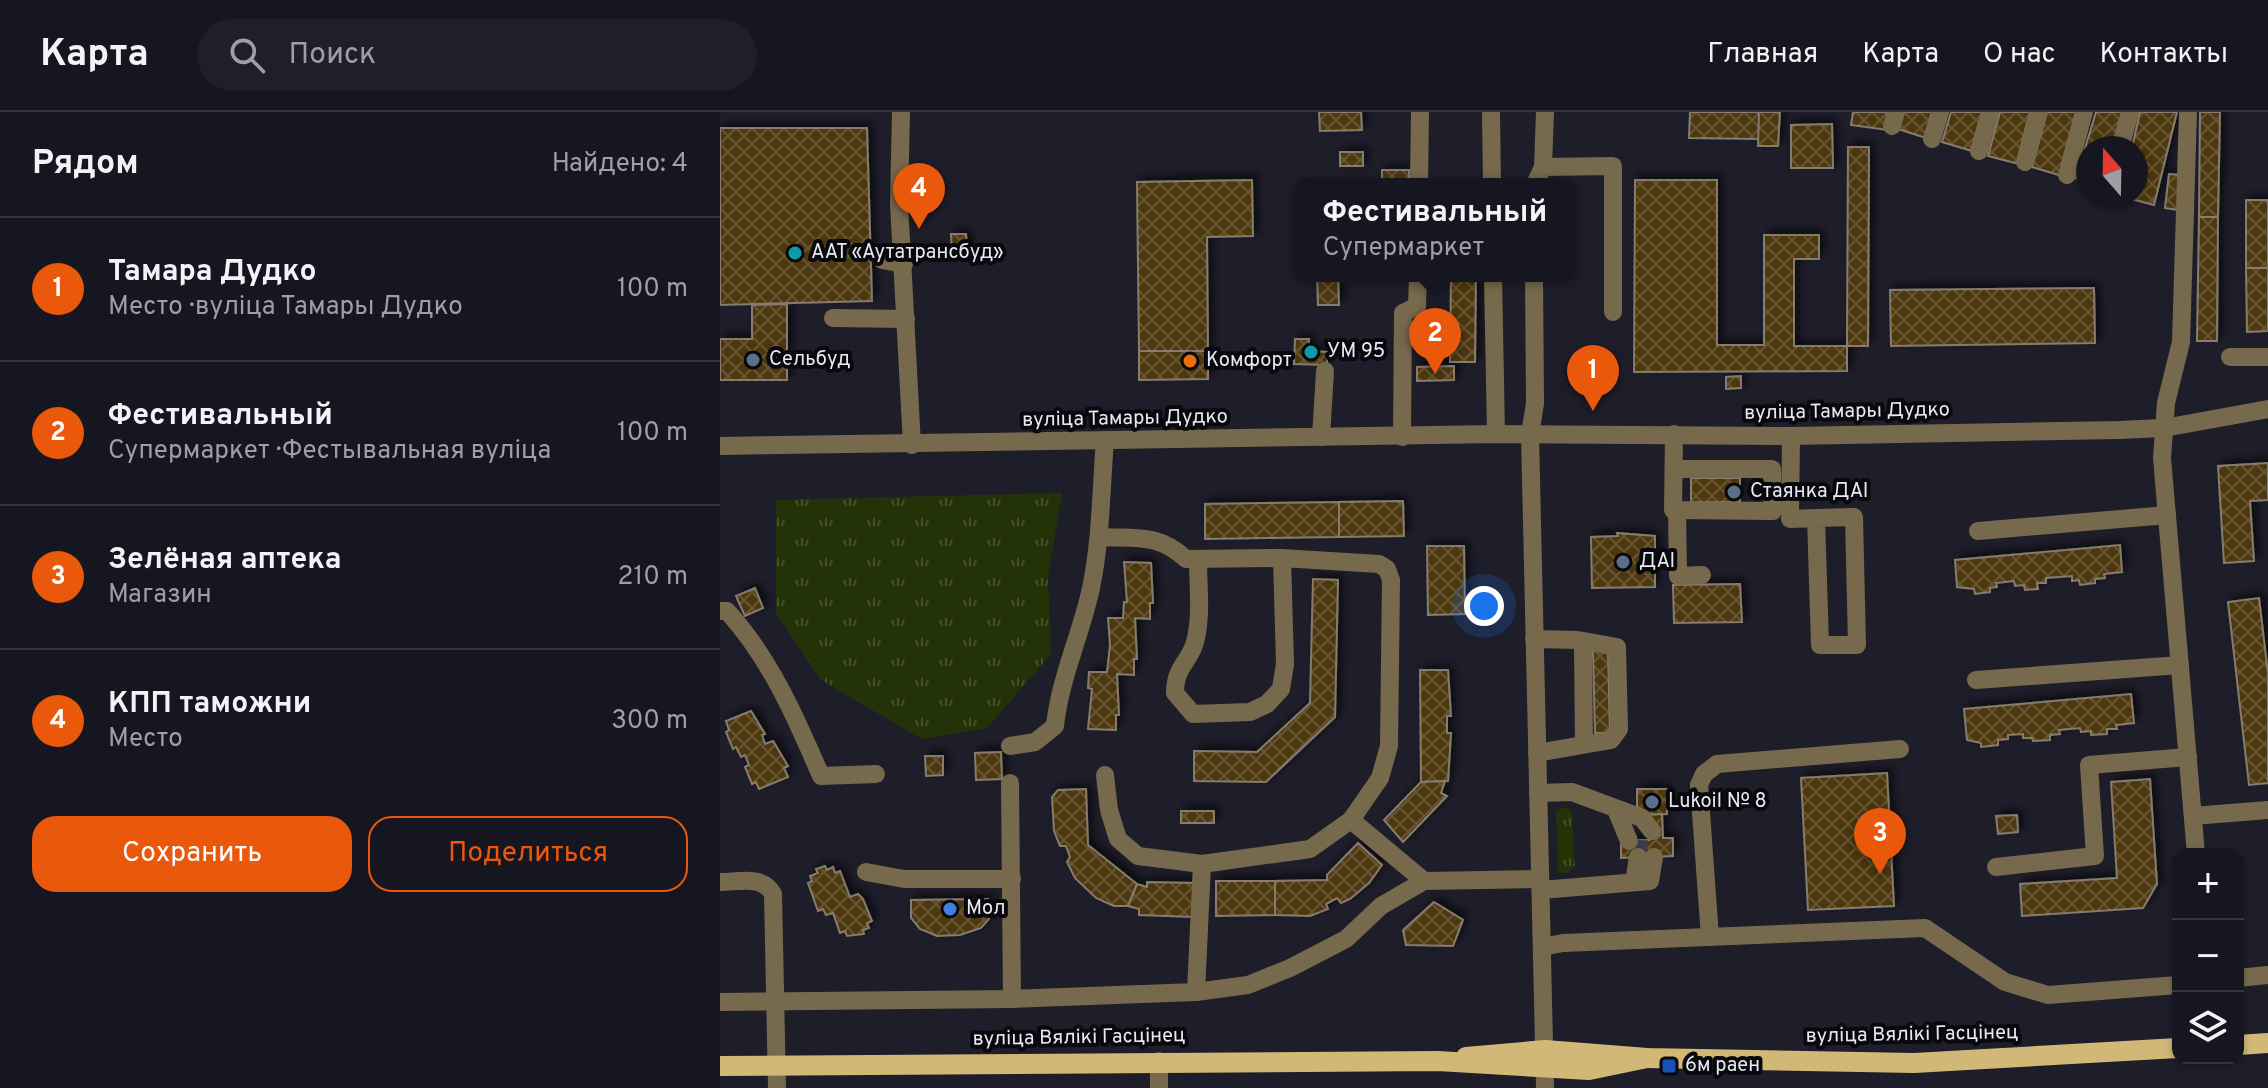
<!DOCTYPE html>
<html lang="ru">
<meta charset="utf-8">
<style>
:root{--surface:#161620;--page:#1f1f29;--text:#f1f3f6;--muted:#9e9fa5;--line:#35353e;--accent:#ea580c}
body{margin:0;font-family:Overpass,sans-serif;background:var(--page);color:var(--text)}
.controls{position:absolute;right:24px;bottom:24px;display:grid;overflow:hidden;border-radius:16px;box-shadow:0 2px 6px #0004}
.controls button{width:72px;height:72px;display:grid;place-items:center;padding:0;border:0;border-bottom:2px solid var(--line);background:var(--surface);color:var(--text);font:40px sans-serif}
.compass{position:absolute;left:1356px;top:24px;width:72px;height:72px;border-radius:50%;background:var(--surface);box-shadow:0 2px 6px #0004;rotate:340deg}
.you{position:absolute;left:764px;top:494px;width:28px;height:28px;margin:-20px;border:6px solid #fff;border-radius:50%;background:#1a73e8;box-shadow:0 0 0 12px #1a73e833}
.badge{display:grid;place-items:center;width:52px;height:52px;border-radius:50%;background:var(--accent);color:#fff;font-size:26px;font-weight:700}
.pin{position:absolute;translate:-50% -66px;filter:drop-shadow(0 2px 4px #0008)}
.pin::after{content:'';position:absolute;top:42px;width:28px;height:24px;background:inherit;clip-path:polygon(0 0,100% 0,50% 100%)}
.popup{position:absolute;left:573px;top:66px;width:284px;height:104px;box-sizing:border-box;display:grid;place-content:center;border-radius:16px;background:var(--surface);filter:drop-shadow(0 2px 6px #0005);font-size:26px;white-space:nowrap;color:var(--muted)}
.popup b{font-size:30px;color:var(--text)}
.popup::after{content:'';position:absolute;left:50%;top:100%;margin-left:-16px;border:16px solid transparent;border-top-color:var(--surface)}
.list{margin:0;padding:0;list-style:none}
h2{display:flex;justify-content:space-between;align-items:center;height:104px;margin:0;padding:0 32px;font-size:34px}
h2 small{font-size:26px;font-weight:400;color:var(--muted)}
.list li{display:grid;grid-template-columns:52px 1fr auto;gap:24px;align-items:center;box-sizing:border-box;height:144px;padding:0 32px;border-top:2px solid var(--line)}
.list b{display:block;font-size:30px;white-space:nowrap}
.list p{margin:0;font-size:26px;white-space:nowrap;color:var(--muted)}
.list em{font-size:26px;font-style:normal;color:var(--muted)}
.actions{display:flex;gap:16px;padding:24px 32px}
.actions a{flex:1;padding:18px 0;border:2px solid var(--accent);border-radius:24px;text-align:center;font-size:28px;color:var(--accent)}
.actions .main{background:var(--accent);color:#fff}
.icon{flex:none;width:44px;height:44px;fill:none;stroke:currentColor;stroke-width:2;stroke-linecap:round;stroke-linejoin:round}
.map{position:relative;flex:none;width:1548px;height:976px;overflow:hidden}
header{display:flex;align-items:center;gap:48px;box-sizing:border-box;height:112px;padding:0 40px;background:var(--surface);border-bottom:2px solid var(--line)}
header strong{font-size:38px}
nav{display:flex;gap:44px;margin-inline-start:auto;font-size:28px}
.search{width:560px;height:72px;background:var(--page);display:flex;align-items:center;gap:20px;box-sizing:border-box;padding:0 28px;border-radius:44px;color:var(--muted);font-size:30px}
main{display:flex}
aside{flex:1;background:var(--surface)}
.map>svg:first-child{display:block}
.grass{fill:url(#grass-tufts)}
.building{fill:url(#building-cross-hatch);stroke:#857c6e;stroke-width:2;filter:url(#shadow)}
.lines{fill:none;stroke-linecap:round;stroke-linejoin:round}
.minor-tunnel{stroke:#3c3c48;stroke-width:18;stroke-dasharray:18 9;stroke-linecap:butt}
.minor{stroke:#776a4c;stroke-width:18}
.major{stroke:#d2b876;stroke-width:20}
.culture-dot{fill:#0f9aa8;stroke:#08080d;stroke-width:3}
.service-dot{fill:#5c6f8a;stroke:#08080d;stroke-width:3}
.food-dot{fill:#e8710a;stroke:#08080d;stroke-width:3}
.shop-dot{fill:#3f7fe0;stroke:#08080d;stroke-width:3}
.transit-dot{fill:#1a4fb4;stroke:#08080d;stroke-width:3}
.labels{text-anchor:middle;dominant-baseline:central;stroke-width:8;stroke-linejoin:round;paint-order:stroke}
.poi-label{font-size:20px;fill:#e9e9f2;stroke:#08080d;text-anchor:start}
.street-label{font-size:20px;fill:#e9e9f2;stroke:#08080d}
</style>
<header>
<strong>Карта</strong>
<div class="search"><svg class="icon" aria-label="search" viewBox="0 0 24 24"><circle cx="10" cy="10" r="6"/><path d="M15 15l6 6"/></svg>Поиск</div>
<nav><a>Главная</a><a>Карта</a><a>О нас</a><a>Контакты</a></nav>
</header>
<main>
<aside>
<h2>Рядом<small>Найдено: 4</small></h2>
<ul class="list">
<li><span class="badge">1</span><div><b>Тамара Дудко</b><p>Место · вуліца Тамары Дудко</p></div><em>100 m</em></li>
<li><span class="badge">2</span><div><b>Фестивальный</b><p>Супермаркет · Фестывальная вуліца</p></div><em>100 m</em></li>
<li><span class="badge">3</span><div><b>Зелёная аптека</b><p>Магазин</p></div><em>210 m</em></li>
<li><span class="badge">4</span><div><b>КПП таможни</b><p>Место</p></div><em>300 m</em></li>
</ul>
<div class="actions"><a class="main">Сохранить</a><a>Поделиться</a></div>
</aside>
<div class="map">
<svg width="1548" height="976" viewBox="0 0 1548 976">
<defs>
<pattern id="grass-tufts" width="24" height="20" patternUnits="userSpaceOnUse" patternTransform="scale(2)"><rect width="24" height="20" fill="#243207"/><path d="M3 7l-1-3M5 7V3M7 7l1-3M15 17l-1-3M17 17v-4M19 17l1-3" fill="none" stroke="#44502c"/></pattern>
<pattern id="building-cross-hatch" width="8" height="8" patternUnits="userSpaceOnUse" patternTransform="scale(2)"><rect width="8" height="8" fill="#4d380f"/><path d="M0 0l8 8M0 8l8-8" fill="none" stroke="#675532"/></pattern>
<filter id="shadow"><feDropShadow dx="4.5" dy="-4.5" stdDeviation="4" flood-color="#0009"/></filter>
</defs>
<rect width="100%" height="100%" fill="#1e1d2a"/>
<g class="grass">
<path d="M342,381L328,463L331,542L267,616L202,627L101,568L56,501V388Z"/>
<path d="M841,696H848L852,701L855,754L848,761H838L836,699Z"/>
</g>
<g class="building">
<path d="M599,0H641L642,18L600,19Z"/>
<path d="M970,0H1039V27L969,26Z"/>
<path d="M1039,0H1060L1058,34H1038Z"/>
<path d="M1133,0H1170L1167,18L1131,13Z"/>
<path d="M1180,0H1214L1206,26L1175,16Z"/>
<path d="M1231,0H1264L1252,39L1222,30Z"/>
<path d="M1280,0H1313L1299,52L1268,44Z"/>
<path d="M1327,0H1359L1342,64L1312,55Z"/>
<path d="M1376,0H1405L1395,36H1368V70L1356,66Z"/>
<path d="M1420,0H1457L1434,93L1400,84H1416V36H1412Z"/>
<path d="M1480,0H1500L1498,105H1479Z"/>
<path d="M1112,12L1113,56H1071V13Z"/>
<path d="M0,16H147L152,189L0,193Z"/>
<path d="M1128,35H1149L1148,234H1127Z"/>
<rect x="620" y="40" width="23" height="14"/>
<rect x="662" y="58" width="27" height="14"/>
<path d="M1449,62L1462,63L1458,98L1445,96Z"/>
<path d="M532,68L533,124L487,125L488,239H419L417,70Z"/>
<path d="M915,68H997V233H1044V123H1099V147H1074V234H1127V259L914,260Z"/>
<rect x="1526" y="88" width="22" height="68"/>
<path d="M1479,105H1498L1497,229H1477Z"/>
<path d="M231,122H246L247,137L232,138Z"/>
<path d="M1526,156H1548V219L1527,220Z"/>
<path d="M597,164H618L619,193H598Z"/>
<path d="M731,164H756L755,250H730Z"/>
<path d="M1374,176L1375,231L1171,234L1170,178Z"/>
<path d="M67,192V268H0V227H32V193Z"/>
<path d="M575,227H589L588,239L607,240V253L574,252Z"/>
<path d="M419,239H488V267L419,268Z"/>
<path d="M734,254V268L697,269V255Z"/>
<path d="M1021,264V276L1006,277V265Z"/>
<path d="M1548,351V388L1530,389L1534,449L1504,451L1498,354Z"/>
<rect x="971" y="366" width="49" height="24"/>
<path d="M683,389L684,424L619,425V390Z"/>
<path d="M619,390V425L485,427V392Z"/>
<path d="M897,421L935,424V475L872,476L871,425L898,424Z"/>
<path d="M1400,433L1402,460L1384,462L1385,466L1375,467V471L1360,473L1359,468L1352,469V464L1326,466V471H1317L1318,477L1305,478L1304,473L1295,474L1294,469L1276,471L1277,475L1270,476V480L1255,482L1254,477L1237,475L1235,448Z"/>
<path d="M707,434H744L745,502L708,503Z"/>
<path d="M404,450L431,451L433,491H430V507L415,506L417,547H414V563L397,562L399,603H396V618L368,617L372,577L368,576L369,560H387L390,533L388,506H403L404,490H407Z"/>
<path d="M593,467L618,468L615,605L546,670L474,669V639L537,640L590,591Z"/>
<path d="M1020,472L1022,510L954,511L953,473Z"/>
<path d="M35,476L43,496L25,504L16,484Z"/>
<path d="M1539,486L1548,562V671L1529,673L1508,490Z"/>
<path d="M888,538L890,621H875L873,539Z"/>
<path d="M700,558H728L731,604H727V621H731L728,669L701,670Z"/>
<path d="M1411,582L1414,611L1396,613L1397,617H1387V622L1371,623V619L1361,620L1360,616L1339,618L1340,622L1330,623V628L1313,629L1312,626H1303V622L1288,623V627L1278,628V633L1261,635V631L1247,628L1244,597Z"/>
<path d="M31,599L45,622L42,623L45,632L53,629L68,654L64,656L68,665L39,677L36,670L32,672L25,655L29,653L25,643L21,645L16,635L13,637L6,620L9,618L6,609Z"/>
<path d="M281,640L282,667L256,668L255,641Z"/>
<path d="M205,644H223V663L206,664Z"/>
<path d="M1167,661L1174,794L1088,798L1081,666Z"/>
<path d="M1430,667L1437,772L1423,796L1302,804L1300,772L1397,766L1391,670Z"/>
<path d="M725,669L721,681L727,684L683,730L664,708L701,670Z"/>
<path d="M366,677L368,733L417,772L408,794H394L376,786L355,766L347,750L350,745L346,734H340L334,719L332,685L338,678Z"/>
<path d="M917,677H947V702L917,703Z"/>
<rect x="461" y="699" width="33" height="12"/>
<path d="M942,702L943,726H953V744L901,746V729L929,728L928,703Z"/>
<path d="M1297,703L1298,720L1278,722L1276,704Z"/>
<path d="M638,731L662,753L649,771L630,787L621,791L617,786L606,792L608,797L590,804L555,803V769L607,768V763Z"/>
<path d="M105,754L107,758L113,755L115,761L120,759L130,785L138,782L143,787L152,809L147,811L149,816L143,818L144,822L127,824L125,819L120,821L113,801L106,803L103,797L98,799L88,771L92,769L90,764L98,761L96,757Z"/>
<path d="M496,769H555V803L496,804Z"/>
<path d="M427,770L475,771L474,805L419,803V797L408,794L417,772L427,775Z"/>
<path d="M268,787L269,807L261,816L240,823L217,824L200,817L191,806V788Z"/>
<path d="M714,790L743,808L733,834L686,833L683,818Z"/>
</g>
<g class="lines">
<path class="minor-tunnel" d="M918,745L919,728"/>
<g class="minor">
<path d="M181,0L179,91L192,333"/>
<path d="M771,0L772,72"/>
<path d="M1468,0L1461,230L1446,291L1442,346L1476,742"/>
<path d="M1172,14L1176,0"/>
<path d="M1212,27L1220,0"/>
<path d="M1400,36L1410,0"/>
<path d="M1259,39L1270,0"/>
<path d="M1305,50L1318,0"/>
<path d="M823,55L825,0"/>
<path d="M1347,63L1364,0"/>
<path d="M699,72L700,0"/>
<path d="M815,72L823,55L893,54V200"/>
<path d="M162,148L184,152"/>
<path d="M773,164L776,322"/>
<path d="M814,164L815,291L810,323L825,976"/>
<path d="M113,206L186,207"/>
<path d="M1510,245H1548"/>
<path d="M954,322L953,398L1053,399L1052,357H955"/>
<path d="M1071,324L1070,407L1096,406L1100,533H1137L1134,405L1096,406"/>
<path d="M601,325L605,259"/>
<path d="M682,325L683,201L697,194L698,164"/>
<path d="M0,334L776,322L1071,324L1399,318L1444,316L1548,297"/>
<path d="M957,398L958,464L982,463"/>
<path d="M1258,419L1447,403"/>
<path d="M379,425C416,427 438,421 466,447L562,446L659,452L667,457L671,468L669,634L660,666L631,708L590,737L482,752L418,744L398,727L389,698L385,663"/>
<path d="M478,447C478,474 482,504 475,530C470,550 455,554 455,581L473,602L530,600L547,592L561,577L565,552L562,446"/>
<path d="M0,499H7C50,546 76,606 101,664L156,662"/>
<path d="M814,527L858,528L897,535L899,617L891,628L817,641"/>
<path d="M863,531L864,632"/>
<path d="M1256,568L1460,553"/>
<path d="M290,634L315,630L335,614C340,566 361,523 371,476C381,428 381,378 385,328"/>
<path d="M818,681L852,680L922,706L932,719"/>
<path d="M897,700L909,729"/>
<path d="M1473,704L1548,698"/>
<path d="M631,708L704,769"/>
<path d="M1276,755L1375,744L1369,653L1468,645"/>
<path d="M146,760L184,767H292"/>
<path d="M0,770C19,770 43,763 53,782L57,976"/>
<path d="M914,770L918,745"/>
<path d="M821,778L930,769L934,745"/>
<path d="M990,825L979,673L984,662L997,652L1180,637"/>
<path d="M822,835L843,831L1205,816L1285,870L1328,883L1458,873"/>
<path d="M1518,866L1548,863"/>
<path d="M476,880L528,873L570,856L626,827L661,794L704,769L820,767"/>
<path d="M292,887L476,880L482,752"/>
<path d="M0,890L292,887L290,671"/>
<path d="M439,949V976"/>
</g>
<g class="major">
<path d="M1518,933L1548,931"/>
<path d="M746,945L825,938L927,946L1194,951L1458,936"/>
<path d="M0,954L718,949L869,958L927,946"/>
</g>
</g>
<g class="culture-dot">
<circle cx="75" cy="141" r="8"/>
<circle cx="591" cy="240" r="8"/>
</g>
<g class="service-dot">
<circle cx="33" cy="248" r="8"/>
<circle cx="1014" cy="380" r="8"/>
<circle cx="903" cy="450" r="8"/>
<circle cx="932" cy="690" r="8"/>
</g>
<circle class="food-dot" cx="470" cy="249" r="8"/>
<circle class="shop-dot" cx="230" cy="797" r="8"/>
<rect class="transit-dot" x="941" y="946" width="16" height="16" rx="4"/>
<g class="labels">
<g class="poi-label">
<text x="91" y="141">ААТ «Аутатрансбуд»</text>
<text x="607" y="240">УМ 95</text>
<text x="49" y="248">Сельбуд</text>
<text x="486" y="249">Комфорт</text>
<text x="1030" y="380">Стаянка ДАІ</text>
<text x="919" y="450">ДАІ</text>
<text x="948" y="690">Lukoil № 8</text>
<text x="246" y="797">Мол</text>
<text x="965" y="954">6м раен</text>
</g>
<g class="street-label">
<text transform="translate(1127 300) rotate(-1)">вуліца Тамары Дудко</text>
<text transform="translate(405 307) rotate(-1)">вуліца Тамары Дудко</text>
<text transform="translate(1192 923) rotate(-1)">вуліца Вялікі Гасцінец</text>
<text transform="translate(359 926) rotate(-1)">вуліца Вялікі Гасцінец</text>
</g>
</g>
</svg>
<div class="controls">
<button>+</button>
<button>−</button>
<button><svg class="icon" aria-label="layers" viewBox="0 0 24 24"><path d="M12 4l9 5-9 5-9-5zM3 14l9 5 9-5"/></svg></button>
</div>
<svg class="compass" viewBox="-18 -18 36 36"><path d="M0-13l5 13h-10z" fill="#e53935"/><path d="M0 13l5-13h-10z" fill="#9e9fa5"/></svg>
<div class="you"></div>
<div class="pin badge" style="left:873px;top:299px">1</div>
<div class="pin badge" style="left:715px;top:262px">2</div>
<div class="popup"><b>Фестивальный</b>Супермаркет</div>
<div class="pin badge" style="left:1160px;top:762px">3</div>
<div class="pin badge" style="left:199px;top:117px">4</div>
</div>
</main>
